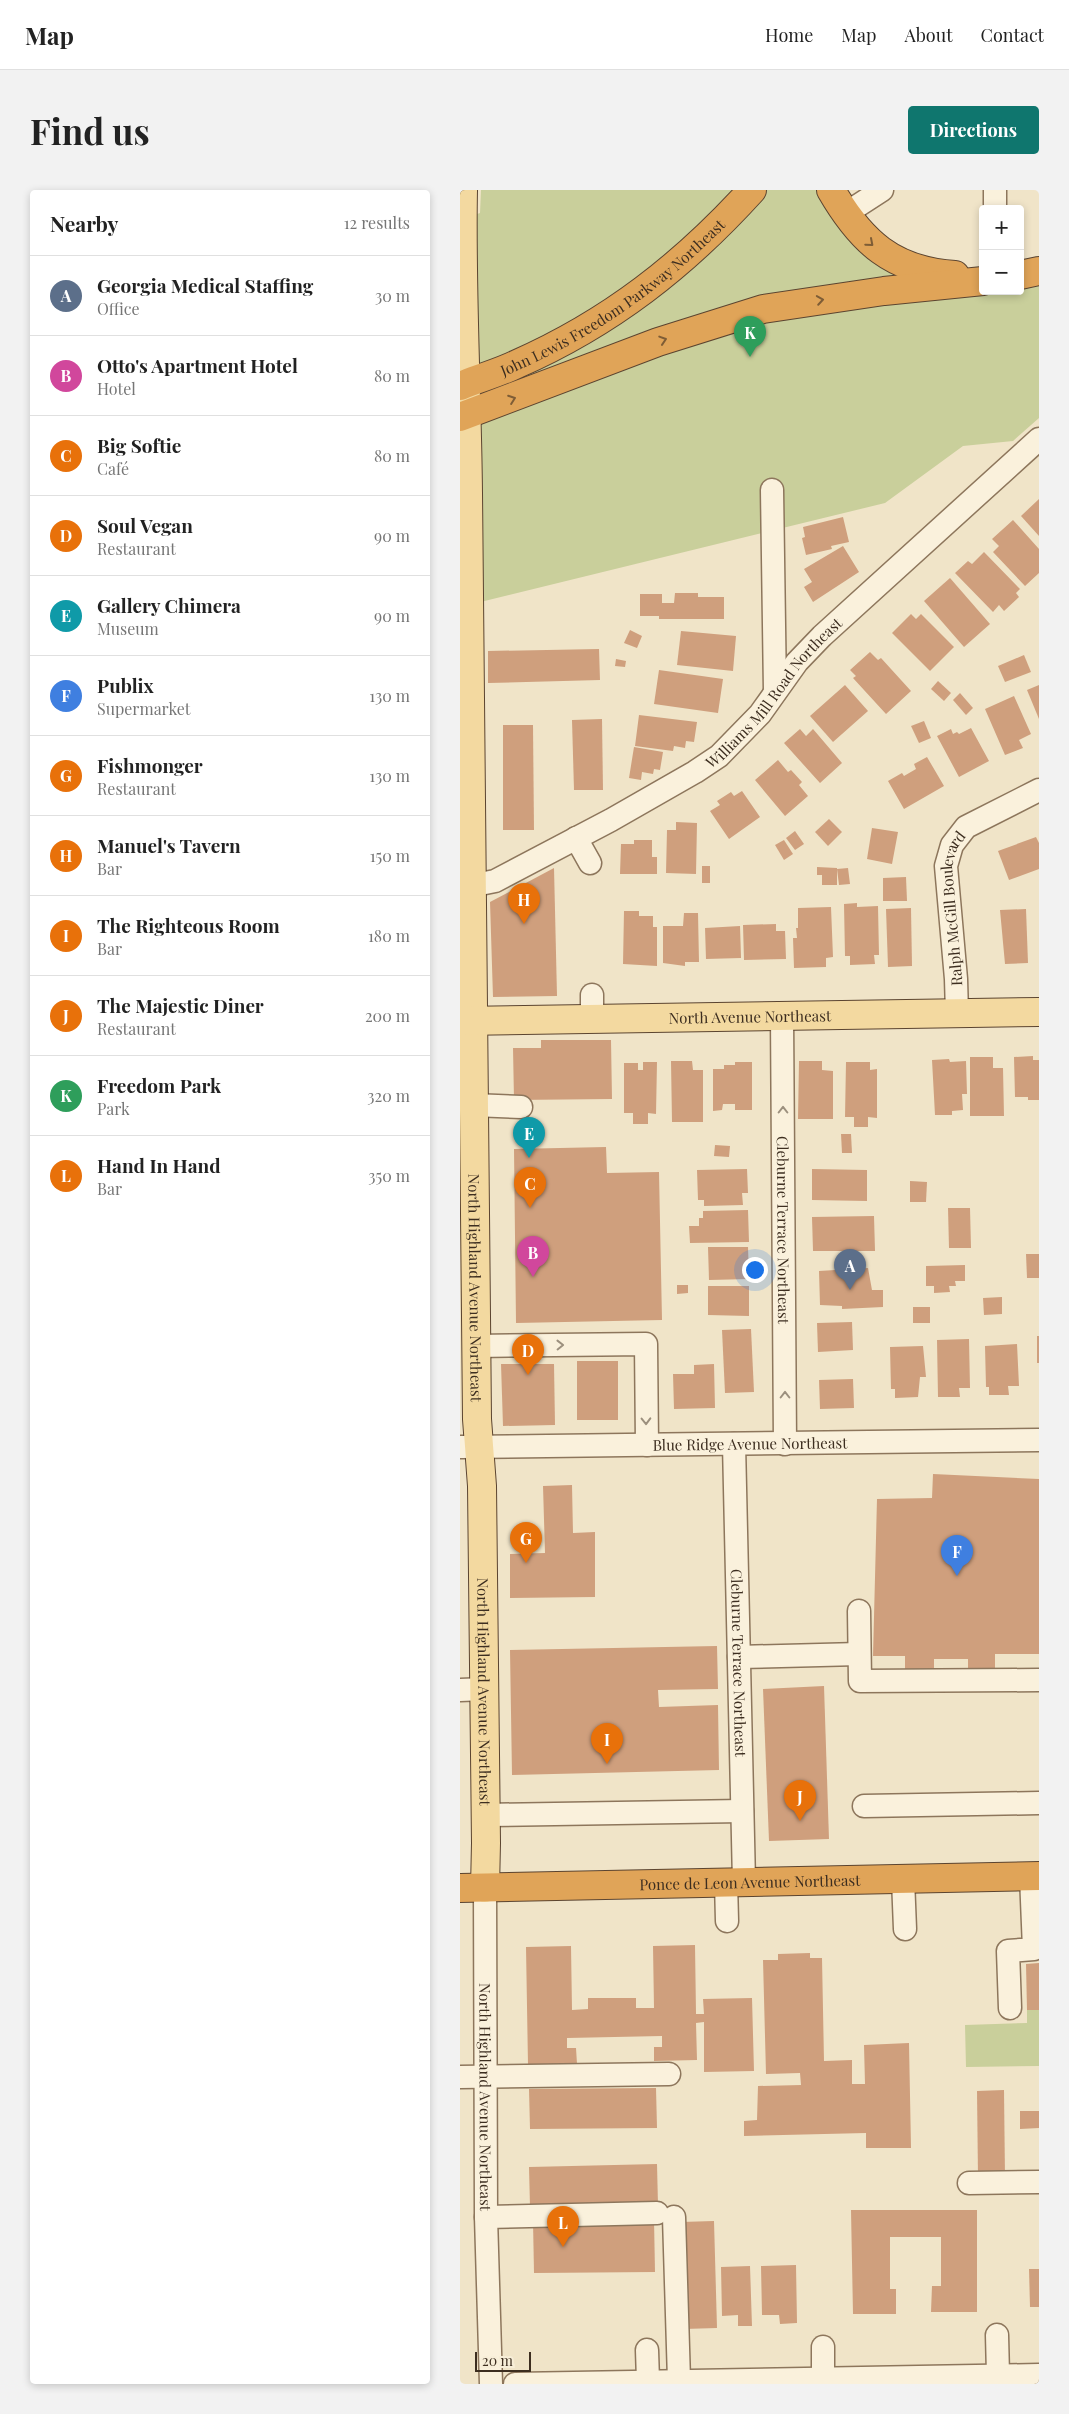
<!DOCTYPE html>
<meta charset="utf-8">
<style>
:root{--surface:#fff;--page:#f2f2f2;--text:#222;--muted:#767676;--line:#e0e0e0;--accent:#0f766e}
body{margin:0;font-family:"Playfair Display",serif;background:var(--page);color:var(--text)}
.controls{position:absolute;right:15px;top:15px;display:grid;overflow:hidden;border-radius:5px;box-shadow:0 2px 8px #0003}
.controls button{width:45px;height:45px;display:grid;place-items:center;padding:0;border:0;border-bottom:1px solid var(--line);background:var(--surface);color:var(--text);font:25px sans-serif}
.scale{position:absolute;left:15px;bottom:12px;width:56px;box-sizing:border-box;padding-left:5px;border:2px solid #3d2e20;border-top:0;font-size:14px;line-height:18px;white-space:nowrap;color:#3d2e20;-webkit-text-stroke:4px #f7eed8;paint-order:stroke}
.you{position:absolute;left:294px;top:1079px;width:18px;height:18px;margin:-12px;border:4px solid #fff;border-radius:50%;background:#1a73e8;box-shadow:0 0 0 8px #1a73e833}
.badge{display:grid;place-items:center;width:32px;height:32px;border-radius:50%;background:var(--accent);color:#fff;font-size:16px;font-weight:700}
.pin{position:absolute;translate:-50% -41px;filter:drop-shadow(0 1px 2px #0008)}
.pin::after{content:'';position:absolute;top:26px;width:18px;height:15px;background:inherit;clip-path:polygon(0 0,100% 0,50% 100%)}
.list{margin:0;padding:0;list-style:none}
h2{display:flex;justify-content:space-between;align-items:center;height:65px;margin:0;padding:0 20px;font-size:21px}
h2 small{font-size:16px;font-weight:400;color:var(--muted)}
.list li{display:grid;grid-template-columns:32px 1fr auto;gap:15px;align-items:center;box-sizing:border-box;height:80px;padding:0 20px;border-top:1px solid var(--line)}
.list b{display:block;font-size:19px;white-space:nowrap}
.list p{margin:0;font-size:16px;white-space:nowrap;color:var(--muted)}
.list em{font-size:16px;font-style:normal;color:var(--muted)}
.map{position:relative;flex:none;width:579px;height:2194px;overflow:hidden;border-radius:5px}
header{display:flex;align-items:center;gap:30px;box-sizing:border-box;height:70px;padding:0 25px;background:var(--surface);border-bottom:1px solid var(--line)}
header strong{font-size:24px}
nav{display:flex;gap:28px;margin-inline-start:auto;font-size:18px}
.intro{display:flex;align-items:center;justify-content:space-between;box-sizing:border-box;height:120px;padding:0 30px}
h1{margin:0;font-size:35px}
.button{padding:12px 22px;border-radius:5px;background:var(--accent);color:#fff;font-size:18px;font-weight:700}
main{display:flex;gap:30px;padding:0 30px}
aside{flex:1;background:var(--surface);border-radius:5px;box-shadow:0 2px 8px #0003}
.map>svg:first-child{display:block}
.green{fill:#c9cf9b}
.building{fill:#cf9f7d}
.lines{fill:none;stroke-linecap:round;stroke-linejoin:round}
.minor-casing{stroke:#8d765c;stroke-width:25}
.major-casing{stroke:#5b4430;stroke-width:30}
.highway-casing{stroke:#5b4430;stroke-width:30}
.minor{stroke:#faf1dc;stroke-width:22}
.major{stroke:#f3d9a0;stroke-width:28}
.highway{stroke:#e0a458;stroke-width:28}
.oneway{stroke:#7e5d36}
.oneway2{stroke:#9c907e}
.labels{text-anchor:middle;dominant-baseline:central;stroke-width:4.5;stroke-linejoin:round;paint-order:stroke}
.street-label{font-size:15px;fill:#3d2e20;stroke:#f7eed8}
</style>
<header>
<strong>Map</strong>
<nav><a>Home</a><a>Map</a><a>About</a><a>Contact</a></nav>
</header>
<div class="intro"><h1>Find us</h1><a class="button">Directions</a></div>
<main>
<aside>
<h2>Nearby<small>12 results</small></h2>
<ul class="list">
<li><span class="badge" style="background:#5c6f8a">A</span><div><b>Georgia Medical Staffing</b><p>Office</p></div><em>30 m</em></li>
<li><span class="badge" style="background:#d1479c">B</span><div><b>Otto's Apartment Hotel</b><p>Hotel</p></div><em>80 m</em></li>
<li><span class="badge" style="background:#e8710a">C</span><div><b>Big Softie</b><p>Café</p></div><em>80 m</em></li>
<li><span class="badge" style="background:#e8710a">D</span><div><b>Soul Vegan</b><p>Restaurant</p></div><em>90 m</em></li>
<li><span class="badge" style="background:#0f9aa8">E</span><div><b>Gallery Chimera</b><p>Museum</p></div><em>90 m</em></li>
<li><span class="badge" style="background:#3f7fe0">F</span><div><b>Publix</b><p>Supermarket</p></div><em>130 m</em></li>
<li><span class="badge" style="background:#e8710a">G</span><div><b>Fishmonger</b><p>Restaurant</p></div><em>130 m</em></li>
<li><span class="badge" style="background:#e8710a">H</span><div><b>Manuel's Tavern</b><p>Bar</p></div><em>150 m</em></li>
<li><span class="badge" style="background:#e8710a">I</span><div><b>The Righteous Room</b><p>Bar</p></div><em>180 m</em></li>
<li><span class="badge" style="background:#e8710a">J</span><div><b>The Majestic Diner</b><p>Restaurant</p></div><em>200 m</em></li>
<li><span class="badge" style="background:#2e9e5b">K</span><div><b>Freedom Park</b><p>Park</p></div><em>320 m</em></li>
<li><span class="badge" style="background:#e8710a">L</span><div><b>Hand In Hand</b><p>Bar</p></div><em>350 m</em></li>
</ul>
</aside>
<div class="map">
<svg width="579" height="2194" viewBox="0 0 579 2194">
<rect width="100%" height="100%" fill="#f0e4c8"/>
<g class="green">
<path d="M21,0H361L373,25L523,101H560V95L579,92V228L553,251L503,256L425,313L0,417V30L20,23Z"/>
<path d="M567,1820H579V1876L506,1877L505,1835L567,1833Z"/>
</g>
<g class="building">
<path d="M579,309V346L561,326Z"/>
<path d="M383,327L389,352L371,356L372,359L346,365L342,348L345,347L343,337Z"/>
<path d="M553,330L579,359V383L565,396L533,362L539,356L532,349Z"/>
<path d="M383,356L399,382L353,412L344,397L352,392L344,379Z"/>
<path d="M524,362L560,399L556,403L559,407L544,421L539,415L533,422L495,383L508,371L512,374Z"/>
<path d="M490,388L530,434L504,457L464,411Z"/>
<path d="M215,403H238V407H264V429H199V426H180V404H202V413H214Z"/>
<path d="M451,424L456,429L461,424L494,457L470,481L432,443Z"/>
<path d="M170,440L182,446L177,458L164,453Z"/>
<path d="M221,441L276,446L273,481L217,475Z"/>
<path d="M139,459L140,490L28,493V461Z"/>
<path d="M410,462L418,470L421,468L451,501L426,524L393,488L396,486L390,480Z"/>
<path d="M564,465L571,482L545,492L538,476Z"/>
<path d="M156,469L166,471L165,477L155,476Z"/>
<path d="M199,480L263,489L258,523L194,514Z"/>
<path d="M478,491L491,503L484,511L471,499Z"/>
<path d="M385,495L408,521L373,552L350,526Z"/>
<path d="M579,495V529L567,500Z"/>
<path d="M500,503L513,518L506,525L493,510Z"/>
<path d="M554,506L571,544L559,550L563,558L545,565L525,519Z"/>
<path d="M179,525L237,532L234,552L226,551L225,558L214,556L213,561L175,556Z"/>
<path d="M142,529L143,600H114L112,530Z"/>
<path d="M464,531L471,548L459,553L451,536Z"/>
<path d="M43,535H73L74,640H43Z"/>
<path d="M511,538L529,571L499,587L477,546L491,539L493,544L497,542L499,544Z"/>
<path d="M340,539L346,546L353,539L382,573L360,593L324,553Z"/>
<path d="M174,557L203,562L200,580L194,579L193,584L182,582L181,590L169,588Z"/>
<path d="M467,567L484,596L444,619L428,591L442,583L444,586L456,579L454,574Z"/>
<path d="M318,570L328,582L331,580L342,592L339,595L348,606L325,626L295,590Z"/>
<path d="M282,601L300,627L269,649L250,621L260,615L257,611L271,602L274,606Z"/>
<path d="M369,629L382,642L368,656L355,642Z"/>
<path d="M216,632L237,633L236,684L206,683L207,640H216Z"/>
<path d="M412,638L438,642L432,674L407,669Z"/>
<path d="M335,641L344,654L335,660L326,648Z"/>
<path d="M576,647L579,653V679L549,690L538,661Z"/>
<path d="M174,650H192V667H197V684H160L161,654H174Z"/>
<path d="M324,650L333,664L324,670L315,655Z"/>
<rect x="242" y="676" width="8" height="17"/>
<path d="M357,677L377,678V695H362V685H357Z"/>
<path d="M94,678L97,806L33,807L30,712Z"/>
<path d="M388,678L390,694L379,695L377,679Z"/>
<path d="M446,687L447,711H423V688Z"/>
<path d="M397,713V717L418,716L419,765H414L415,774L390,775V766H385L384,714Z"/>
<path d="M371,717L373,767L366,768V777L334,778L333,748H337L336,738H338V718Z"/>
<path d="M451,718L452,776L428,777L426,719Z"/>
<path d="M566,719L568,773L545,774L540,720Z"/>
<path d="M164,721H179V726H193V737H197V776L163,774Z"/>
<path d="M224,723H238L239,772H225V776L203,773V736H223Z"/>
<path d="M316,734V741H325L326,769L284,770L283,735Z"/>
<path d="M280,736L281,768L246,769L245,738Z"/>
<path d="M81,850H151L152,909L54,910L53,858H81Z"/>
<path d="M573,866V870H579V910H568V907H555L554,867Z"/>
<path d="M510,867H533V878H543L544,926H510Z"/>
<path d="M489,869L490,872L506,871L507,904H502L503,920L492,921V925H475L472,870Z"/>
<path d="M211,871H232L233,880H243V932H212Z"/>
<path d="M339,871H362V880L373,881V929H338Z"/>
<path d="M183,872H197L196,924L188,923V934H173V923H164V873H178V880H183Z"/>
<path d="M275,872H292V920H275V914H263L262,920L253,921V879H264V875H275Z"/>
<path d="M386,872H410V880L417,879V928L408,927V937H394V927H385Z"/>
<path d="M381,944H391L392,963H382Z"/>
<path d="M255,955L270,956L269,967L254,966Z"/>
<path d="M146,957L147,983L199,982L202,1130L56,1133L54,959Z"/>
<path d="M287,979L288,1003H282L283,1015L244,1016V1010H238L237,980Z"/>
<path d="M352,979L407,980V1011L352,1010Z"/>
<path d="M450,991L467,992L466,1012H450Z"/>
<path d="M488,1018H510L511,1058H489Z"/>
<path d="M288,1020L289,1052L230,1053L229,1036H239V1028H243V1021Z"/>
<path d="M414,1026L415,1061H353L352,1027Z"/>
<path d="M248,1057H288L289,1089L249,1090Z"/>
<path d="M566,1064H579V1088H567Z"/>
<path d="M505,1075V1091H495L496,1096H489L490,1102L474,1103V1096H466V1076Z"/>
<path d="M408,1078L412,1100H423V1117L382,1119V1116L360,1115L359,1081Z"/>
<path d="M217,1095H228V1103L217,1104Z"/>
<path d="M248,1096H289V1126L248,1125Z"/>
<path d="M542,1107V1124L524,1125L523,1108Z"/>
<rect x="453" y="1117" width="17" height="16"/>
<path d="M392,1132L393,1160L358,1162L357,1133Z"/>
<path d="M291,1139L294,1202L265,1203L262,1140Z"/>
<rect x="577" y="1146" width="2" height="27"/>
<path d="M509,1149L510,1198H499L500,1207H478L477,1150Z"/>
<path d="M557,1154L559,1196H548L549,1205H529V1197H526L525,1156Z"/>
<path d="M463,1156L466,1187H460L458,1207L435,1208V1199H431L430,1157Z"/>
<rect x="117" y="1171" width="41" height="59"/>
<path d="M41,1174H94L95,1235L43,1236Z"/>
<path d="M254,1174L255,1218L214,1219L213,1184H234V1175Z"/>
<path d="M393,1189L394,1218L360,1219L359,1190Z"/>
<path d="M473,1284L579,1289V1464H535V1480H508V1469H474V1481H445V1466H413L417,1309L472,1308Z"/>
<path d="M112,1295L113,1343L135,1342V1407L50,1408V1364L85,1363L83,1296Z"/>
<path d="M257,1456L258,1499L198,1500L199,1517L258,1515L259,1580L52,1585L50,1460Z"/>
<path d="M364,1496L369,1649L309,1651L303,1499Z"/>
<path d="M235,1755L236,1824H244L243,1809L292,1808L294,1881L244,1882V1832L236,1833L237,1870L194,1871V1857H202V1846L107,1848V1858H116L117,1874L68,1875L66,1757L111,1756L112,1820L128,1819V1808H176V1818H194L193,1756Z"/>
<path d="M350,1763V1768H362L364,1871L392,1870V1894H405L404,1855L449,1853L451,1958H406V1943L284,1946V1931L297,1930L298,1896L341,1895L340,1883L306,1884L303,1770H318V1764Z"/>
<path d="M579,1773V1820H567L566,1774Z"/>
<path d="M196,1898L197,1938L70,1939L69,1899Z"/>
<path d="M544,1900L545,1988H518L517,1901Z"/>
<path d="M560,1921H579V1938L560,1939Z"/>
<path d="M197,1974L198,2015L70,2017L69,1977Z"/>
<path d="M391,2020H517V2122H471L472,2096H481V2047H430V2099H436V2124H393Z"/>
<path d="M194,2029L195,2082L74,2083L73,2031Z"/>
<path d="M254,2031L257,2138L224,2139L221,2032Z"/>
<path d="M336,2075L337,2133L320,2134L319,2125H302L301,2076Z"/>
<path d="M290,2076L292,2136H278V2125L262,2126L261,2077Z"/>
<path d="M569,2079H579V2117H570Z"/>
</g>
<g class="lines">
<g class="minor-casing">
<g id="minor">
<path d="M535,0V17"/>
<path d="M385,24L422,0"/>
<path d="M312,300L315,502"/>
<path d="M116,648L130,673"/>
<path id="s1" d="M10,696L35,691L151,630L235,582L259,566L300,524L337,472L362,446L579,249"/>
<path id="s2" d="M497,823L496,789L486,676L492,655L506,637L579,600"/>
<path id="s3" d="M322,826L325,1254"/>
<path d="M132,829V805"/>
<path d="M13,915L61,917"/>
<path d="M16,1156L186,1154L187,1255"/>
<path id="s4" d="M274,1254L284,1692"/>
<path id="s5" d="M0,1257L579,1250"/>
<path d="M399,1421L400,1491L579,1490"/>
<path d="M279,1467L399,1464"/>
<path d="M0,1500L25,1499"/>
<path d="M404,1616L579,1613"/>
<path d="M26,1625L282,1621"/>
<path d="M443,1689L445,1739"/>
<path d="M266,1692L267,1731"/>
<path id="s6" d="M25,1698L26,2027L31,2194"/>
<path d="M550,1818L548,1761L574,1759L571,1686"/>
<path d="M0,1887L209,1884"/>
<path d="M509,1993L579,1992"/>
<path d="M26,2027L197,2023"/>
<path d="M214,2027L219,2190"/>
<path d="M537,2145L538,2185"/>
<path d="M363,2157V2188"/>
<path d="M187,2160L188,2191"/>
<path d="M55,2194L579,2185"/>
</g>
</g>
<g class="major-casing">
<g id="major">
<path id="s7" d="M3,0C1,101 7,202 8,303C11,611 13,920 17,1229L22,1296L26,1653L25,1698"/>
<path id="s8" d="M0,831L579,822"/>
</g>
</g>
<g class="highway-casing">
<g id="highway">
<path d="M371,0C401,52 433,81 495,85"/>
<path d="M560,85L579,81"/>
<path id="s9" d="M0,196C19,188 39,183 57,174C150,133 224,75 292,0"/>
<path d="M0,227L198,152L303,119L424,101L523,91"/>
<path id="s10" d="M0,1698L579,1686"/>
</g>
</g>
<use href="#minor" class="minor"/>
<use href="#major" class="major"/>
<use href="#highway" class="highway"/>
</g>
<defs><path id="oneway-chevron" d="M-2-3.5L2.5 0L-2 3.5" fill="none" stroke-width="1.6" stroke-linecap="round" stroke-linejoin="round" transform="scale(1.25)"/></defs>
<g class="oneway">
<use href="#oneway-chevron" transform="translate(410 53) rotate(41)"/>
<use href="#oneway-chevron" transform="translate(360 110) rotate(-9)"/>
<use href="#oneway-chevron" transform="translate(203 150) rotate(-18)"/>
<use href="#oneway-chevron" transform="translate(52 209) rotate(-20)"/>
</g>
<g class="oneway2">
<use href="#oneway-chevron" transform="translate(323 920) rotate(-90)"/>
<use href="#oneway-chevron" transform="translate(100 1155) rotate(-1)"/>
<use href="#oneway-chevron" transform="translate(325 1205) rotate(-90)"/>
<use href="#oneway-chevron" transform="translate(186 1231) rotate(89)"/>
</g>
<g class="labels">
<g class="street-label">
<text stroke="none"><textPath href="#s9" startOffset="178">John Lewis Freedom Parkway Northeast</textPath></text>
<text stroke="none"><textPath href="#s1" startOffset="366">Williams Mill Road Northeast</textPath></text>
<text stroke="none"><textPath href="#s2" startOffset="106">Ralph McGill Boulevard</textPath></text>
<text stroke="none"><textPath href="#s8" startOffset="290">North Avenue Northeast</textPath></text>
<text stroke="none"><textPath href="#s3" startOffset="214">Cleburne Terrace Northeast</textPath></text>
<text stroke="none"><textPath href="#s7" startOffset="1098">North Highland Avenue Northeast</textPath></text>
<text stroke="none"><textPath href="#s5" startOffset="290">Blue Ridge Avenue Northeast</textPath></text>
<text stroke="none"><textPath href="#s4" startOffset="219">Cleburne Terrace Northeast</textPath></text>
<text stroke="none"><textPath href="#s7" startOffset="1502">North Highland Avenue Northeast</textPath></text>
<text stroke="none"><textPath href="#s10" startOffset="290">Ponce de Leon Avenue Northeast</textPath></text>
<text stroke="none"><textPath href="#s6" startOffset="209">North Highland Avenue Northeast</textPath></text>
</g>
</g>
</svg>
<div class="controls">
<button>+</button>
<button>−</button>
</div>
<div class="scale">20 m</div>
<div class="you"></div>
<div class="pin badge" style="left:390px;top:1100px;background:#5c6f8a">A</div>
<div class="pin badge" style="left:73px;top:1087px;background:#d1479c">B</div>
<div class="pin badge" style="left:70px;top:1018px;background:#e8710a">C</div>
<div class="pin badge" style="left:68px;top:1185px;background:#e8710a">D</div>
<div class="pin badge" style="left:69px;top:968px;background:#0f9aa8">E</div>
<div class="pin badge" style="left:497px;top:1386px;background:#3f7fe0">F</div>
<div class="pin badge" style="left:66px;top:1373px;background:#e8710a">G</div>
<div class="pin badge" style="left:64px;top:734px;background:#e8710a">H</div>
<div class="pin badge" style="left:147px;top:1574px;background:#e8710a">I</div>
<div class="pin badge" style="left:340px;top:1631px;background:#e8710a">J</div>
<div class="pin badge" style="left:290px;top:167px;background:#2e9e5b">K</div>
<div class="pin badge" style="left:103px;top:2057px;background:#e8710a">L</div>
</div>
</main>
